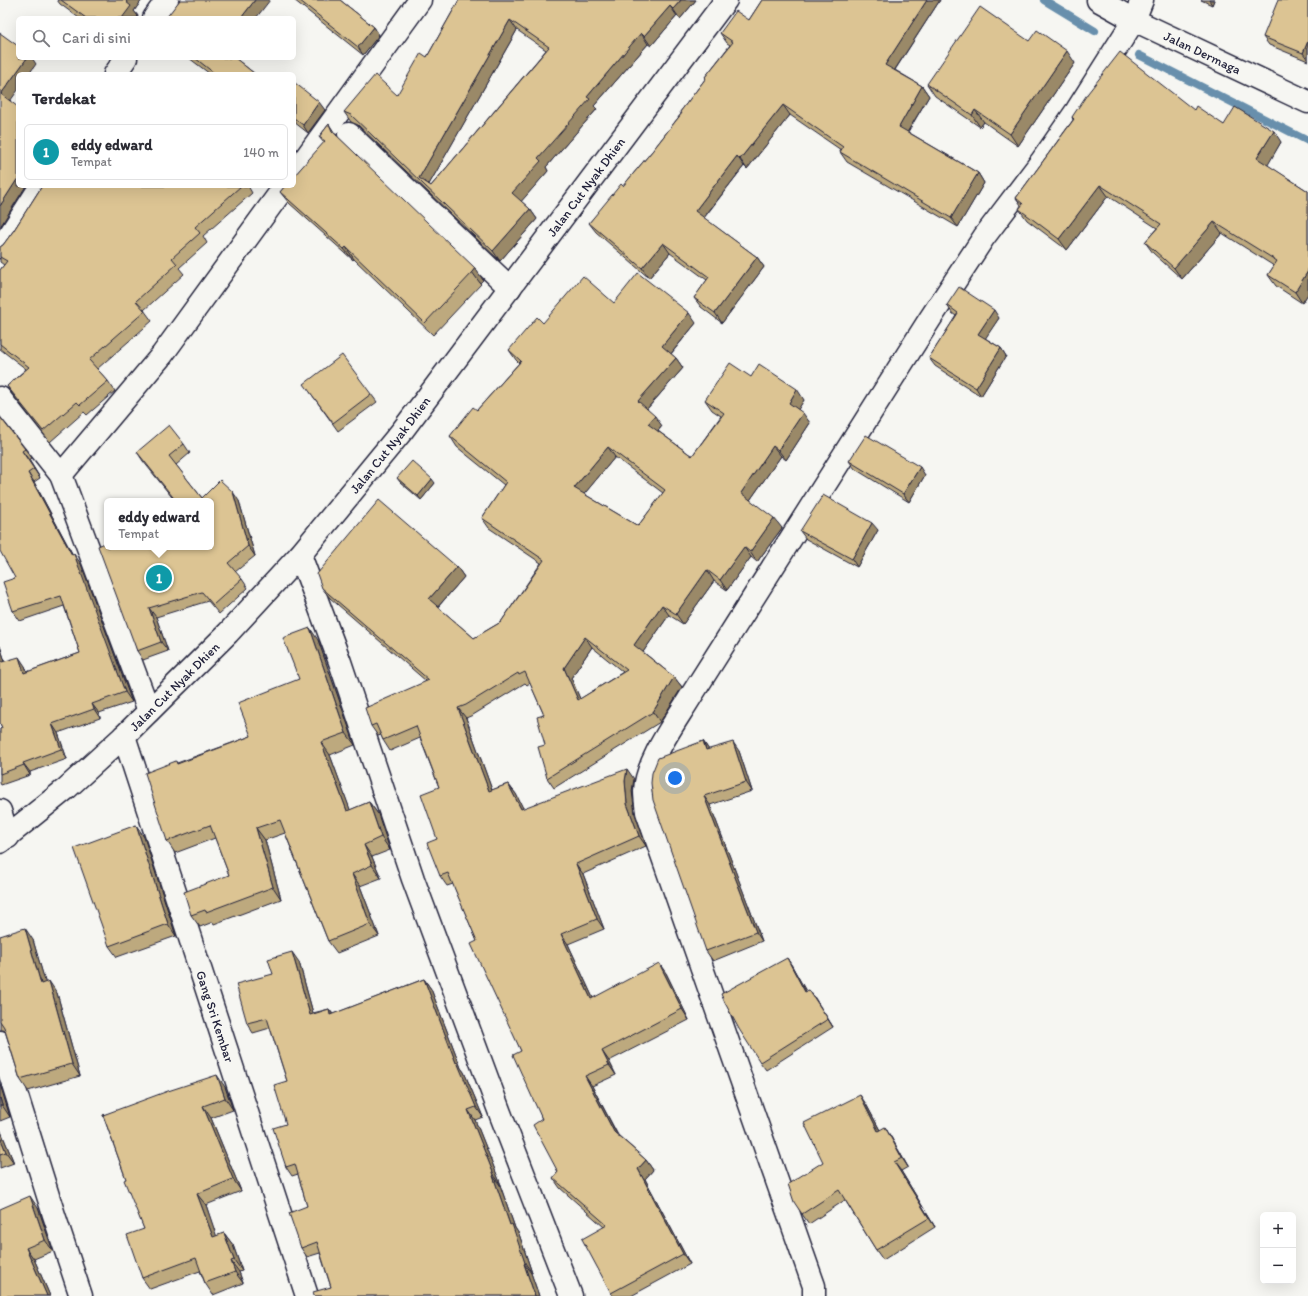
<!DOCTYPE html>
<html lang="id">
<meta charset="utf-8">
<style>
:root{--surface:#fff;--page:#f7f7f7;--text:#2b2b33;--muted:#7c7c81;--line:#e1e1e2;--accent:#2563eb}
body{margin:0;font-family:Itim,sans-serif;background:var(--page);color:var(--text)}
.controls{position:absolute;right:12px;bottom:12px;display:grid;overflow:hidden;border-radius:6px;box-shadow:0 4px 16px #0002}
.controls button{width:36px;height:36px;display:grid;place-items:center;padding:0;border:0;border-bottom:1px solid var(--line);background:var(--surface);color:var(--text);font:20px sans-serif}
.you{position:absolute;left:675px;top:778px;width:14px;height:14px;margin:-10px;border:3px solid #fff;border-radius:50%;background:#1a73e8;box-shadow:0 0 0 6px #1a73e833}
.badge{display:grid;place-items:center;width:26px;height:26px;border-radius:50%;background:var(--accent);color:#fff;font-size:13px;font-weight:700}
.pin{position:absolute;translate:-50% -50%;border:2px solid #fff;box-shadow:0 1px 4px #0006}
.popup{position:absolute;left:104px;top:498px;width:110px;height:52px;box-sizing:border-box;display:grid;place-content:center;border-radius:6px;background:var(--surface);filter:drop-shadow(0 1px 3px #0005);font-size:13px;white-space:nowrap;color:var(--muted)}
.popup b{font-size:15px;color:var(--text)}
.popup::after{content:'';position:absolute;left:50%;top:100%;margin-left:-8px;border:8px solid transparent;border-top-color:var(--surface)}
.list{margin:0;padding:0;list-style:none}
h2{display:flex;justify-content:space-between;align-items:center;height:52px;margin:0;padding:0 16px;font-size:17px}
h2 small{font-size:13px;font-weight:400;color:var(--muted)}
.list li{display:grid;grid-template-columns:26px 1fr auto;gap:12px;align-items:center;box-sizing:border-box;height:56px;margin:0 8px 8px;padding:0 8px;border:1px solid var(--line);border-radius:6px}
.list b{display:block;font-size:15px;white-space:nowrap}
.list p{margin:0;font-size:13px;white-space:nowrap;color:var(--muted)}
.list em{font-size:13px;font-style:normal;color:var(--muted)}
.icon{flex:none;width:22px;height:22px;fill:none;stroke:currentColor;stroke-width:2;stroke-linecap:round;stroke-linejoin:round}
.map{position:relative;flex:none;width:1308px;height:1296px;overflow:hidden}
.search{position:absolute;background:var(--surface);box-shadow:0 4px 16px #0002;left:16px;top:16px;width:280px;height:44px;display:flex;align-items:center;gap:10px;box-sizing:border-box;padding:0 14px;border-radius:6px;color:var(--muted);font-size:15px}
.panel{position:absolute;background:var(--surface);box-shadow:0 4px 16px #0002;left:16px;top:72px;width:280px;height:116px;border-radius:6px}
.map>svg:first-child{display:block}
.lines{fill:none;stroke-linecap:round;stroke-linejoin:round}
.stream{stroke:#678fac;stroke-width:8}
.minor-casing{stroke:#22223b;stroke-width:25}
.major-casing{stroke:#22223b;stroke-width:25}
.minor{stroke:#f6f6f2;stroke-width:22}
.major{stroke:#f6f6f2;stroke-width:22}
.wall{fill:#bda97e;stroke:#22223b;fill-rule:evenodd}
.shaded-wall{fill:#9a8967;stroke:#22223b}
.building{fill:#dcc493;stroke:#22223b;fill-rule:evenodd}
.labels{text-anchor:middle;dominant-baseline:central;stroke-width:3;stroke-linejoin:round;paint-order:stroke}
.street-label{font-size:13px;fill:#22223b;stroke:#f6f6f2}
</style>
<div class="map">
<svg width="1308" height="1296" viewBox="0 0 1308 1296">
<rect width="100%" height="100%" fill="#f6f6f2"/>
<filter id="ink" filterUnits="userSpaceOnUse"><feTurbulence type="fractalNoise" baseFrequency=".025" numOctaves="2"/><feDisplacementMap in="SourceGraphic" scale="8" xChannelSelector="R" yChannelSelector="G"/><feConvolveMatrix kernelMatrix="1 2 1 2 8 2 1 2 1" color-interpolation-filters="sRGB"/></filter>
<g filter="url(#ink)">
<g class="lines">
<g class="stream">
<path d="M1044,0L1095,31"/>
<path d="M1139,55L1308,141"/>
</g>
<g class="minor-casing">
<g id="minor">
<path d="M154,18L167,0"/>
<path d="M115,74L126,58"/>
<path d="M349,134L510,288"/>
<path d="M294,174L420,0"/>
<path d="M0,247L11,233L41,186"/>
<path d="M0,398L61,475L149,711"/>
<path d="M61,475L162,355L285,186"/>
<path d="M300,555L340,662L413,879L500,1113L571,1296"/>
<path id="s1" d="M124,736L307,1296"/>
<path d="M0,811L8,837"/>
<path d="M0,1042L54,1215L81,1296"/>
<path d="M814,1296V1286L647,812C646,805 645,798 645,791C646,761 676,721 691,696L930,319L984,237L1041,162L1077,110L1134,20L1142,0"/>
</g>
</g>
<g class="major-casing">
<g id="major">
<path id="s2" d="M1098,0L1134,20L1308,102"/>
<path id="s3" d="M0,842L67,788L124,736L228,633L300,555L402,431L726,0"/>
</g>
</g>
<use href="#minor" class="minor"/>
<use href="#major" class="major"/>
</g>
<g class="wall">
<path d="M57,0H142L134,11L138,16L137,18H79L60,4Z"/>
<path d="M294,0H340L374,27L379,35L363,55Z"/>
<path d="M459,0H696L680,19L677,16L651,46L648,44L594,106L597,109L546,167L548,171L521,201L530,209L537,219L500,261L358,125L351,122L344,112L397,95L427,57ZM517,30L546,50L431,186L429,184Z"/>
<path d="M762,0H940L895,70L922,86L929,96L908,132L978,173L984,183L958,227L847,162L840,152L841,150L790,115L747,169L744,166L704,218L757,257L764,267L722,323L701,307L694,298L707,280L670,253L649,278L596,232L589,223L623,186L653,150L681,114L680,112L706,78L705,77L730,45L727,43L720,33L749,20Z"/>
<path d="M1201,0H1214L1212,5Z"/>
<path d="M1308,0V61L1269,45L1263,37Z"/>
<path d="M1029,41L1075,63L1018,146L984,122L980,127L935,96L927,84Z"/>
<path d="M189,58H235L255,74H210Z"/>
<path d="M294,84L325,110L308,133L294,122Z"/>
<path d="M1194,110L1224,125L1281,142L1267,165L1308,191V294L1302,303L1276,286L1268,275L1274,266L1222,233L1182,279L1153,253L1145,242L1157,228L1108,196L1067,250L1027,220L1019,209L1021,205L1016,198L1073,120L1072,117Z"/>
<path d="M329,124L336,135L483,280L480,283L481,284L433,335L354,259L353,260L289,203L280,192L324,143L319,137Z"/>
<path d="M42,186H248L252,193L203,236L207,243L179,268L184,274L144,310L152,321L97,369L108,381L115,391L87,415L84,412L50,442L14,396L7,386L26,369L0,349V270L4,265L0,262V247L3,245L14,230Z"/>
<path d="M614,303L696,323L671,354L676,358L683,368L647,409L662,426L658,431L692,456L721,416L712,410L705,400L751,377L804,400L798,409L810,423L786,460L781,456L750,500L782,528L757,562L751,557L727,590L714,581L683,624L669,615L643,652L674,677L682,687L660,722L554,788L547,778L544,715L530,683L527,685L525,683L473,715L466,718L492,790L508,784L516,794L523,809L634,779L632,791L635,814L646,846L583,874L604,929L568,944L593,998L666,973L689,1020L609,1061L616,1075L592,1086L618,1135L646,1160L653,1170L645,1179L690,1264L631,1296H613L611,1293L604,1227L560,1188L553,1178L558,1172L521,1051L477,941L453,884L447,886L440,876L437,839L439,787L420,738L390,751L383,740L381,735L378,736L371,726L426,681L330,598L322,588L457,567L464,577L438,607L474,638L501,622L541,563L489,528L482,518L504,485L457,447L450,436L477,410L519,363L516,360L509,350L543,323ZM615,457L663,493L638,526L584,494ZM592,647L623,672L580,699L571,678Z"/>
<path d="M947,305L999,318L985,338L1001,348L1006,356L981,396L935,366L929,358L956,316L952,313Z"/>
<path d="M310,392L371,394L377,402L338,431Z"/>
<path d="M0,417L25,449L32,458L29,460L40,478L34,482L73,555L81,564L132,702L99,713L100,718L58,733L67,759L30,772V775L1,785L0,783V729L2,728L0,723V646L5,661L25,666L27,672L80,653L64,606L20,621L13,611L15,578Z"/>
<path d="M184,444L190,453L176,465L202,498L239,501L255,556L235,572L242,579L248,588L219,614L208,601L156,617L168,651L143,660L137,651L107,542L211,547V501H175L143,461L137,452Z"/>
<path d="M849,461L925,475L909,502L855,469Z"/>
<path d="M397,478L435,483L421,500L400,482Z"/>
<path d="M878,530L857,567L806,539L800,531Z"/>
<path d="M318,640L355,745L330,755L350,810L369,802L378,814L390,850L372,857L381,878L360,886L379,936L337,953L328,941L285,833L265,840L281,899L214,924L213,922L200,927L191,915L229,875L215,838L175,853L167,841L177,763L251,736L299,679Z"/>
<path d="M703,741L709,750L739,751L752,791L710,805L762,941L713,961L706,951Z"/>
<path d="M136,825L144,837L176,936L117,957L109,946Z"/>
<path d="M0,936L33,940L45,982L57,993L80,1076L28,1091L20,1079L5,1031L2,1030H0Z"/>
<path d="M787,958L792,966L806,992L809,990L833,1027L766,1070L760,1062Z"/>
<path d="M299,962L313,1013L329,1009L333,1014L424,979L431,989L461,1068L464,1072L483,1117L475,1120L501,1185H500L515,1228L519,1234L532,1273H531L539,1296H314L331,1287L320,1253L307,1257L301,1248L307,1206L298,1174L292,1176L286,1167L287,1081L270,1028L253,1033L247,1023L273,974Z"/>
<path d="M0,1084L10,1117L0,1121Z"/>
<path d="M225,1087L233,1110L211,1118L241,1191L206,1205L216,1236L224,1233L233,1245L242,1271L239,1272L243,1283L213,1295L205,1283L200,1271L150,1289L142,1278L144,1229L103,1115Z"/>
<path d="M866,1104L880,1130L891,1137L908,1167L901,1171L935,1227L883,1260L876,1250L845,1200L809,1224L802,1214L823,1162Z"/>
<path d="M0,1129L14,1163L0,1168Z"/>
<path d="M38,1208L53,1251L34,1259L50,1296H0Z"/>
</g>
<g class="shaded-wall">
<path d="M128,0H142L134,11L138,16L137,18H122L126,2Z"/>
<path d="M255,0H270L256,18H241Z"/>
<path d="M681,0H696L680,19L673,9Z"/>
<path d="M927,0H940L892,74L885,65Z"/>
<path d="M1209,0H1214L1212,5Z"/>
<path d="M670,6L677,16L651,46L644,36Z"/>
<path d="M510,20L517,30L427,188L419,178Z"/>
<path d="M374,27L379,35L363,55L358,47Z"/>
<path d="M641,33L648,44L594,106L597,109L546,167L548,171L519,204L512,193L538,158L587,97Z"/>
<path d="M1308,41V60L1303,53Z"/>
<path d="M1067,51L1075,63L1018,146L1010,134Z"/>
<path d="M27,58H32L36,64L29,74H18V90L8,104L1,94Z"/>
<path d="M922,86L929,96L905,136L899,127Z"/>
<path d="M319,102L325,110L308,133L303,125Z"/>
<path d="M783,105L790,115L747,169L740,159Z"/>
<path d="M975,110L984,122L980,127L972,115Z"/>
<path d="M1274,131L1281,142L1265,170L1257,158Z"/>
<path d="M737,156L744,166L701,221L695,211Z"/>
<path d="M978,173L984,183L958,227L951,218Z"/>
<path d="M18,178V186H26L0,227V206Z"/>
<path d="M1100,185L1108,196L1067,250L1059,239Z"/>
<path d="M530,209L537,219L500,261L493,251Z"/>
<path d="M1214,222L1222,233L1182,279L1174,268Z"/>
<path d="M663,243L670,253L649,278L642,268Z"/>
<path d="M346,247L354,259L353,260L344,249Z"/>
<path d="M757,257L764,267L722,323L715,313Z"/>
<path d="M475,268L483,280L480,283L472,272Z"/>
<path d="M1308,271V294L1302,303L1295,292Z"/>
<path d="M994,310L999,318L983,342L978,334Z"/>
<path d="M689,313L696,323L669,356L662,346Z"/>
<path d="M1001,348L1006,356L981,396L976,388Z"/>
<path d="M676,358L683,368L645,411L638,401Z"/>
<path d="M797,389L804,400L796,413L789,403Z"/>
<path d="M803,413L810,423L786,460L778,450Z"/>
<path d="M655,416L662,426L655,434L648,424Z"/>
<path d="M773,446L781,456L748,503L741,493Z"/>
<path d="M608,447L615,457L581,498L574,488Z"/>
<path d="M22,451L29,460L40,478Z"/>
<path d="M920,467L925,475L909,502L903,494Z"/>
<path d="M28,473L34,482L77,563L74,554L81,564L132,702L125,692L72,555Z"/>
<path d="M432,479L435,483L421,500L418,496Z"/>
<path d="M233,492L239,501L255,556L248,546Z"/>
<path d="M774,518L782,528L757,562L750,552Z"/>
<path d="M872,523L878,530L857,567L852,559Z"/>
<path d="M744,547L751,557L727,590L720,580Z"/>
<path d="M457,567L464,577L436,609L429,599Z"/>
<path d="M707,570L714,581L683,624L676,614Z"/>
<path d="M662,605L669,615L641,655L634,645Z"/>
<path d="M149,608L156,617L168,651L161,642Z"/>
<path d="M310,628L318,640L355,745L346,733Z"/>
<path d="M585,637L592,647L571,678L585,710L578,700L564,668Z"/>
<path d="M0,646L8,672L2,662L0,657Z"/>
<path d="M19,657L25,666L31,682L24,673Z"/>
<path d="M674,677L682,687L660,722L653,712Z"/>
<path d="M92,704L99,713L100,718L94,709Z"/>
<path d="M458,708L466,718L496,801L489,791Z"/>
<path d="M52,724L58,733L67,759L61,749Z"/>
<path d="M703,741L709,750H706Z"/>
<path d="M321,742L330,755L355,823L347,811Z"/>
<path d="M733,742L739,751L752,791L746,782Z"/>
<path d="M23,763L30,772V775L24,765Z"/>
<path d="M627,769L634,779L632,791L635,814L646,846L639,836L627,804L625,781Z"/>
<path d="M508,784L516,794L529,820L521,809Z"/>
<path d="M704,796L710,805L762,941L756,932Z"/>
<path d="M369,802L378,814L390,850L381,837Z"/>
<path d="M136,825L144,837L176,936L168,924Z"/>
<path d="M256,828L265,840L281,899L273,887Z"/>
<path d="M364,845L372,857L381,878L372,865Z"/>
<path d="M576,864L583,874L604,929L597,919Z"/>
<path d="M352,874L360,886L379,936L370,924Z"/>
<path d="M25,928L33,940L49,995L41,984Z"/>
<path d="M561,934L568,944L598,1009L591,999Z"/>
<path d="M292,952L299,962L316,1024L310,1015Z"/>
<path d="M787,958L792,966L811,1000L805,992Z"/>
<path d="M659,963L666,973L689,1020L682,1009Z"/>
<path d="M424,979L431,989L461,1068L464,1072L483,1117L476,1107L456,1063Z"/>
<path d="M49,981L57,993L80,1076L72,1064Z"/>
<path d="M809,990L815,998L833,1027L828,1019Z"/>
<path d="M329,1009L335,1018L330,1015Z"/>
<path d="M602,1051L609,1061L616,1075L609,1065Z"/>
<path d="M217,1075L225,1087L233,1110L225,1098Z"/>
<path d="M585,1076L592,1086L621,1142L614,1132Z"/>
<path d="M0,1084L10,1117L2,1105L0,1098Z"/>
<path d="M860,1095L866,1104L885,1140L878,1131Z"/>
<path d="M203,1106L211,1118L241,1191L233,1179Z"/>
<path d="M468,1110L475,1120L501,1185L494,1175Z"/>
<path d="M885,1127L891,1137L908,1167L902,1158Z"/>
<path d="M0,1129L14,1163L6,1152L0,1137Z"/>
<path d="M646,1160L653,1170L645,1179L690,1264L683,1254L638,1169Z"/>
<path d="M894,1162L901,1171L935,1227L929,1218Z"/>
<path d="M493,1176L500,1185L515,1228L519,1234L532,1273L525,1263L510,1225Z"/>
<path d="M197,1194L206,1205L221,1249L213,1237Z"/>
<path d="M30,1196L38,1208L53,1251L45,1240Z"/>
<path d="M224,1233L233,1245L242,1271L234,1260Z"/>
<path d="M26,1248L34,1259L50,1296H47Z"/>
<path d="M231,1261L239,1272L243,1283L235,1272Z"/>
<path d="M524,1264L531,1273L539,1296H535Z"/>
</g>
<g class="building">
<path d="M61,0H128L126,2L131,6L122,18H86Z"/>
<path d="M180,0H255L241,18H166Z"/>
<path d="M299,0H340L374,27L358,47Z"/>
<path d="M459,0H681L673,9L670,6L644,36L641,33L587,97L590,99L538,158L541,161L512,193L530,209L493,251L351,115L344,112L375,75L397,95L421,53L427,57ZM510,20L549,47L431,186L419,178Z"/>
<path d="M762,0H927L885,65L922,86L899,127L978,173L951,218L840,152L843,147L783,105L740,159L737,156L695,211L757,257L715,313L694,298L709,277L663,243L642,268L589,223L621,184L623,186L653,150L682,113L680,112L706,78L705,77L733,42L720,33L736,11L749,20Z"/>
<path d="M1278,0H1308V41L1303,53L1263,37Z"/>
<path d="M980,7L1029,41L1037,30L1067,51L1010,134L975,110L972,115L927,84Z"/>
<path d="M0,33L18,46V58H27L1,94L18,107V178L0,206Z"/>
<path d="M1120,52L1194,110L1196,106L1224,125L1235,107L1274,131L1257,158L1308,191V271L1295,292L1268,275L1277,261L1214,222L1174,268L1145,242L1161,224L1100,185L1059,239L1019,209L1023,204L1016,198L1074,119L1072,117L1088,93Z"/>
<path d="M195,58H235L255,74H214V73Z"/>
<path d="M295,83L319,102L303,125L294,118V84Z"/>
<path d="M329,124L332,131L475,268L472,272H473L425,323L346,247L344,249L280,192L285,186H294V176L325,141L319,137Z"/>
<path d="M42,186H241L195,227L200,233L172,258L177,264L136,301L145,311L89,360L108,381L80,405L77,402L43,431L7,386L29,367L0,344V270L7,261L0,257V247L3,245L14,230Z"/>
<path d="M638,273L689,313L662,346L676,358L638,401L655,416L648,424L692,456L724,413L705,400L730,363L751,377L759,364L797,389L789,403L803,413L778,450L773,446L741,493L774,518L750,552L744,547L720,580L707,570L676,614L662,605L634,645L674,677L653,712L547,778L538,747L545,745L537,717L544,715L525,672L519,675L518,673L466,705L458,708L489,791L508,784L521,809L627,769L625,781L627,804L639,836L576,864L597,919L561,934L591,999L659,963L682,1009L602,1051L609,1065L585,1076L614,1132L646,1160L638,1169L683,1254L611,1293L582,1239L607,1225L553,1178L558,1172L533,1125L542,1119L513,1055L521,1051L471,944L477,941L448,873L440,876L427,843L437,839L421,794L439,787L416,726L383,740L376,724L371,726L365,708L429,680L322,588L317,574L379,500L457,567L429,599L474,638L501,622L544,560L482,518L506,482L450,436L473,407L477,410L521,361L509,350L537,317L543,323L583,276L614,303ZM608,447L665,490L638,526L574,488ZM585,637L627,670L578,700L564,668Z"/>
<path d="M959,287L994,310L978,334L1001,348L976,388L929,358L958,313L947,305Z"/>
<path d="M342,355L371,394L333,423L304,384Z"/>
<path d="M0,417L25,449L22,451L34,469L28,473L72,555L74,554L125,692L92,704L94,709L52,724L61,749L23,763L24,765L0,774V729L2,728L0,723V657L2,662L19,657L24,673L80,653L61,596L13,611L3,582L15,578L0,551Z"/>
<path d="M169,425L184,444L169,456L202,498L220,480L233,492L248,546L228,563L242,579L213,605L202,592L149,608L161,642L137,651L98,546L107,542V547H211V501H176L137,452Z"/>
<path d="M866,435L920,467L903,494L849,461Z"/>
<path d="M412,461L432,479L418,496L397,478Z"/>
<path d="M823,495L872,523L852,559L800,531Z"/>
<path d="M310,628L346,733L321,742L347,811L369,802L381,837L364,845L372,865L352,874L370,924L328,941L280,820L256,828L273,887L206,912L205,910L191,915L184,892L229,875L210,825L167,841L145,773L176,761L177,764L251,736L238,703L299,679L283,638Z"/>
<path d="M703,741L706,750L733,742L746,782L704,796L756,932L706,951L653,800L651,783L652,773L658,758Z"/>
<path d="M136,825L168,924L109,946L74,848Z"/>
<path d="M25,928L41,984L49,981L72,1064L20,1079L4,1027L0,1021V936Z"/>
<path d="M292,952L310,1015L329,1009L330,1015L424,979L456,1063L457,1062L476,1107L468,1110L494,1175L493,1176L510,1225L512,1224L525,1263L524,1264L535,1296H314L313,1292L331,1287L317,1242L301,1248L289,1213L307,1206L295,1164L286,1167L273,1128L286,1124L274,1085L287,1081L267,1018L247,1023L236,984L273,974L268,959Z"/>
<path d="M787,958L805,992L809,990L828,1019L760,1062L739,1029L725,1003L721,994Z"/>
<path d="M217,1075L225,1098L203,1106L233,1179L197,1194L213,1237L224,1233L234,1260L231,1261L235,1272L205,1283L196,1258L142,1278L127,1235L144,1229L124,1180L126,1179L103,1115L168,1091Z"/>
<path d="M860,1095L878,1131L885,1127L902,1158L894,1162L929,1218L876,1250L839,1190L802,1214L794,1202L788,1184L823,1162L804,1123Z"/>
<path d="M0,1098L2,1105L0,1106Z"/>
<path d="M0,1137L6,1152L0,1154Z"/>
<path d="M30,1196L45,1240L26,1248L47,1296H0V1209Z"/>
</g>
</g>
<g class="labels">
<g class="street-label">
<text stroke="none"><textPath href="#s2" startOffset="117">Jalan Dermaga</textPath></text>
<text stroke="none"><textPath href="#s3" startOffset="882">Jalan Cut Nyak Dhien</textPath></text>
<text stroke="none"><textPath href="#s3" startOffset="558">Jalan Cut Nyak Dhien</textPath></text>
<text stroke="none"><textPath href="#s3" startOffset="234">Jalan Cut Nyak Dhien</textPath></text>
<text stroke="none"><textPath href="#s1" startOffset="295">Gang Sri Kembar</textPath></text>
</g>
</g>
</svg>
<div class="controls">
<button>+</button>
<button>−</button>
</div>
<div class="you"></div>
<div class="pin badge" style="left:159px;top:578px;background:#0f9aa8">1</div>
<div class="popup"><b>eddy edward</b>Tempat</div>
<div class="search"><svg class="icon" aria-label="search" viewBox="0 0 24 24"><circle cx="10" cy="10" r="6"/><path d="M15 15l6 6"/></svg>Cari di sini</div>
<section class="panel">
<h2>Terdekat<small></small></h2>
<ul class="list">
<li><span class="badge" style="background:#0f9aa8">1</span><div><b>eddy edward</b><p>Tempat</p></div><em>140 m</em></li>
</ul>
</section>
</div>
